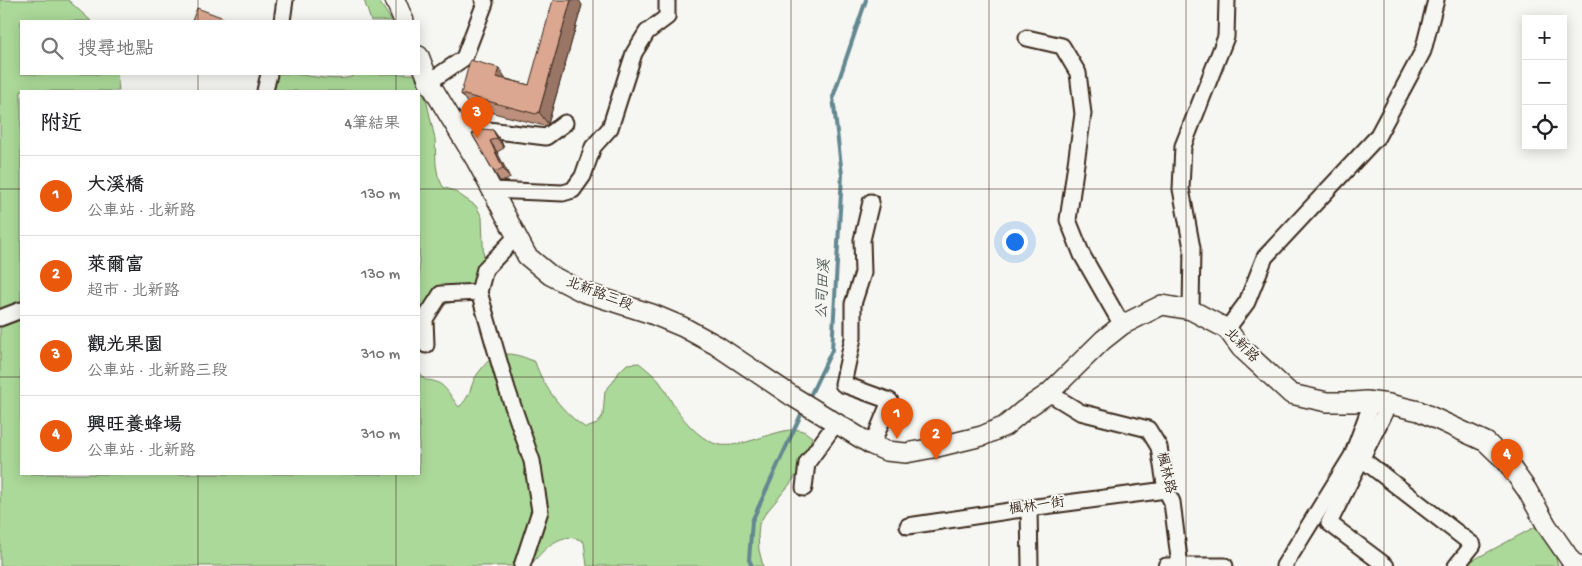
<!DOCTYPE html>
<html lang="zh-TW">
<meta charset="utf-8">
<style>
:root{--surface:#fff;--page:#f2f2f2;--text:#202124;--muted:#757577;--line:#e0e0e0;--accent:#ea580c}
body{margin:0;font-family:"Gochi Hand","LXGW WenKai TC",sans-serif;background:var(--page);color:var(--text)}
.controls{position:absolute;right:15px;top:15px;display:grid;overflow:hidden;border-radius:0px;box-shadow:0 2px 12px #0003}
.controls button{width:45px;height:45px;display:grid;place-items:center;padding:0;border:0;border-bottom:1px solid var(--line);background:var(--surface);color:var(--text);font:25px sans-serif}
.you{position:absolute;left:1014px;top:241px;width:18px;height:18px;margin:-12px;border:4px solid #fff;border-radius:50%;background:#1a73e8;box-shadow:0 0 0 8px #1a73e833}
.badge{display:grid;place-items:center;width:32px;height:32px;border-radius:50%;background:var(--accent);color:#fff;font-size:16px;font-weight:700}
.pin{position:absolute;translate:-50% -41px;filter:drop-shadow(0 1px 2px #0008)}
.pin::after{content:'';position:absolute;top:26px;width:18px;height:15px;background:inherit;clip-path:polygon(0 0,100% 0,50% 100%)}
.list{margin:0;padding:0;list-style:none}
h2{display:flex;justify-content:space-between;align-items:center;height:65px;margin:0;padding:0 20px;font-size:21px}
h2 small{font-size:16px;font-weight:400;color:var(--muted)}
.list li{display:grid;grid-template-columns:32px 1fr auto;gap:15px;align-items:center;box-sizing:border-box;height:80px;padding:0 20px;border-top:1px solid var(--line)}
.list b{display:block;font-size:19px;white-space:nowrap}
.list p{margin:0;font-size:16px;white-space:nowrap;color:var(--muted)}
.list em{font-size:16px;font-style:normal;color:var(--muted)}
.icon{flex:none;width:28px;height:28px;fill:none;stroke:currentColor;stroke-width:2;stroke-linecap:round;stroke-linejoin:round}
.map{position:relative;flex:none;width:1582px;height:566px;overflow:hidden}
.search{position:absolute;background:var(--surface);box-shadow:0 2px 12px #0003;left:20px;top:20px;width:400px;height:55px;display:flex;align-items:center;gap:12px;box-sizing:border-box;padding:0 18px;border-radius:0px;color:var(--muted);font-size:19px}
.panel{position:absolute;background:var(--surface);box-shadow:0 2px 12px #0003;left:20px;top:90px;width:400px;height:385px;border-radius:0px}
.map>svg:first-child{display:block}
.green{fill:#abd999;stroke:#73825c}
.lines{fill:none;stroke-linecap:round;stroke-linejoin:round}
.stream{stroke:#638891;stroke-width:4}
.minor-casing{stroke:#3b2a1e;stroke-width:19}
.major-casing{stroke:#3b2a1e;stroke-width:22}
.minor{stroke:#f6f6f2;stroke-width:15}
.major{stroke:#f6f6f2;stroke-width:19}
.wall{fill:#bc907c;stroke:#3b2a1e}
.shaded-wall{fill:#997565;stroke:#3b2a1e}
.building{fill:#dba790;stroke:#3b2a1e}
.grid{fill:none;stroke:#3b2a1e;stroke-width:1;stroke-opacity:0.55}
.labels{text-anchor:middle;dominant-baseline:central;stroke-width:4;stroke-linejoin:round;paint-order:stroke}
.street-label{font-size:14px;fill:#3b2a1e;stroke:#f6f6f2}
.water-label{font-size:15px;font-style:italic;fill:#4f5957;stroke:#f6f6f2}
</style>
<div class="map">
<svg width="1582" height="566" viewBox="0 0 1582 566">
<rect width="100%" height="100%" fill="#f6f6f2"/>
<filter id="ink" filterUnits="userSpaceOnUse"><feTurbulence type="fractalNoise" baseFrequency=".02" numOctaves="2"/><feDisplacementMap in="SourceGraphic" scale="10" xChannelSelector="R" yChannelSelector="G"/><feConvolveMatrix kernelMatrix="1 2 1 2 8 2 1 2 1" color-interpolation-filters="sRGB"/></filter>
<g filter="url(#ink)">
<g class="green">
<path d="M0,0H68L91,21H21V74H117L119,91H21V474H419V372L425,380C445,380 448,394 459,407C469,398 469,392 474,380C476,375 480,371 483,367C497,348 516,353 535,362C543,387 564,414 586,428L597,424L603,415L605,391L613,382L619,372L627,364L639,363C645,368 653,374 659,381C666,390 670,401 677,410C685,422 699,437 713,443C737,454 783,423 803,431C806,432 809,435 812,437L805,463L790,484L765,514L759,524L758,536L759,550L763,566H587L584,542C562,528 543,550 530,566H0Z"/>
<path d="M364,0H378L392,21H371Z"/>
<path d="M264,74C274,74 283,73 293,74C307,75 345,84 356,74H414L426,99L435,139L436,165L438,176L443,187L454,191L476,206L482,217L484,267L465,299L419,311V91H259Z"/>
<path d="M1546,521L1558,566H1462Z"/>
</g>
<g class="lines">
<g class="stream">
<path d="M808,400L832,350L842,175L833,97L866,0"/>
<path d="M752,566L749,560L752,521L804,408"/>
</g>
<g class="minor-casing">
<g id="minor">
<path d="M282,21L285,0"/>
<path d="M1027,38L1062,46L1078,73L1083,114L1068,220L1082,255L1122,325"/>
<path d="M429,82L464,58L485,3L483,0"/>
<path d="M265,91L269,74"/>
<path d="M455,126L546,137L565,123"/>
<path d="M492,190L563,193L573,190L583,176L593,147L610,128L634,53L647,32L667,17V0"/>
<path d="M871,202L862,240L863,273L853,304V338L843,384L890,401L872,445"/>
<path d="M517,236L485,269L479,292L507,389L532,461L540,511L522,566"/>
<path d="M1191,310L1192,248L1181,189L1183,146L1226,37L1227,0"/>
<path d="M0,318L21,310"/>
<path d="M1227,329L1247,302L1265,257L1377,137L1423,51L1436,0"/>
<path d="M426,345L425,319L441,294L479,292"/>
<path d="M1049,393L1080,412L1148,429L1159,447L1166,490L1172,502L1180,566"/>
<path d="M1362,459L1473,545L1456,566"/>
<path d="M804,488L807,463L836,423"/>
<path d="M1029,508L1030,566"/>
<path d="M908,526L1029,508L1166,490"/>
<path d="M1166,566H1225"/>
<path d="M1284,566L1352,456L1369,410L1366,401"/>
<path d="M1386,566L1329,523L1389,404"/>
</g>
</g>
<g class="major-casing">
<g id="major">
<path d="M395,0L404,21"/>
<path d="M419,56L429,82L476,160L527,256L550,275L583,292L652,314L683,327L716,345L792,396L872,445L886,451L906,453L933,448L982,436L1005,426L1024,410L1049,393L1103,340L1122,325L1162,305L1191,310L1227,329L1241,348L1291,394L1327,402H1354L1366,401L1389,404L1419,411L1486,442L1507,462L1527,490L1547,526L1572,562L1580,566"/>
</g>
</g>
<use href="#minor" class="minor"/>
<use href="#major" class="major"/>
</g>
<g class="wall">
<path d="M582,5L548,124L545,126L470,107L461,94L507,79L529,85Z"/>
<path d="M493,130L501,141L504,148L497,152L510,178L505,181H500L493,170L472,134Z"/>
</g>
<g class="shaded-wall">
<path d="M571,0H579L582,5L548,124L539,112Z"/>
<path d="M499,68L507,80L496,77Z"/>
<path d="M493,130L501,141L504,148L497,138Z"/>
<path d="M490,141L497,152L510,178L503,168Z"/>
</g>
<g class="building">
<path d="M553,0H571L539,112L536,114L461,94L470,60L499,68L496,77L529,85Z"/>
<path d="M197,8L224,18L222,21H192Z"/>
<path d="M482,129L493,130L497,138L490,141L503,168L497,171L493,170L472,134Z"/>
</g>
</g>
<path class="grid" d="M198,0V21M396,0V21M593,0V566M791,0V566M989,0V566M1186,0V566M1384,0V566M198,74V91M396,74V91M0,189H21M419,189H1582M0,377H21M419,377H1582M198,474V566M396,474V566"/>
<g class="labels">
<g class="street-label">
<text transform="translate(599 295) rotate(21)">北新路三段</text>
<text transform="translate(1241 346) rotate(46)">北新路</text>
<text transform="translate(1165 473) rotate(77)">楓林路</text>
<text transform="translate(1037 507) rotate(-8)">楓林一街</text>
</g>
<g class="water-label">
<text transform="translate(824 289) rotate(-87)">公司田溪</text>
</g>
</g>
</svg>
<div class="controls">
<button>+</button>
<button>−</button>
<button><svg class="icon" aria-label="locate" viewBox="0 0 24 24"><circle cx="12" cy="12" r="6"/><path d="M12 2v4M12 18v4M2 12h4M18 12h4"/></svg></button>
</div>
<div class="you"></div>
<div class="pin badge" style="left:897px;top:439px">1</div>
<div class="pin badge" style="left:936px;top:460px">2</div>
<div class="pin badge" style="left:477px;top:138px">3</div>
<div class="pin badge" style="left:1507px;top:480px">4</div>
<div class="search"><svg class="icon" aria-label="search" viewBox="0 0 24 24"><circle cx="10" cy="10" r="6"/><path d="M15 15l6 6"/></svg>搜尋地點</div>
<section class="panel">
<h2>附近<small>4筆結果</small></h2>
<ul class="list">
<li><span class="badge">1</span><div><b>大溪橋</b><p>公車站 · 北新路</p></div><em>130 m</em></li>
<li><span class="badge">2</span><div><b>萊爾富</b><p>超市 · 北新路</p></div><em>130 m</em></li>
<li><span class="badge">3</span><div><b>觀光果園</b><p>公車站 · 北新路三段</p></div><em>310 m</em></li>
<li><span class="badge">4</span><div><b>興旺養蜂場</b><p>公車站 · 北新路</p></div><em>310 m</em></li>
</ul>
</section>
</div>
